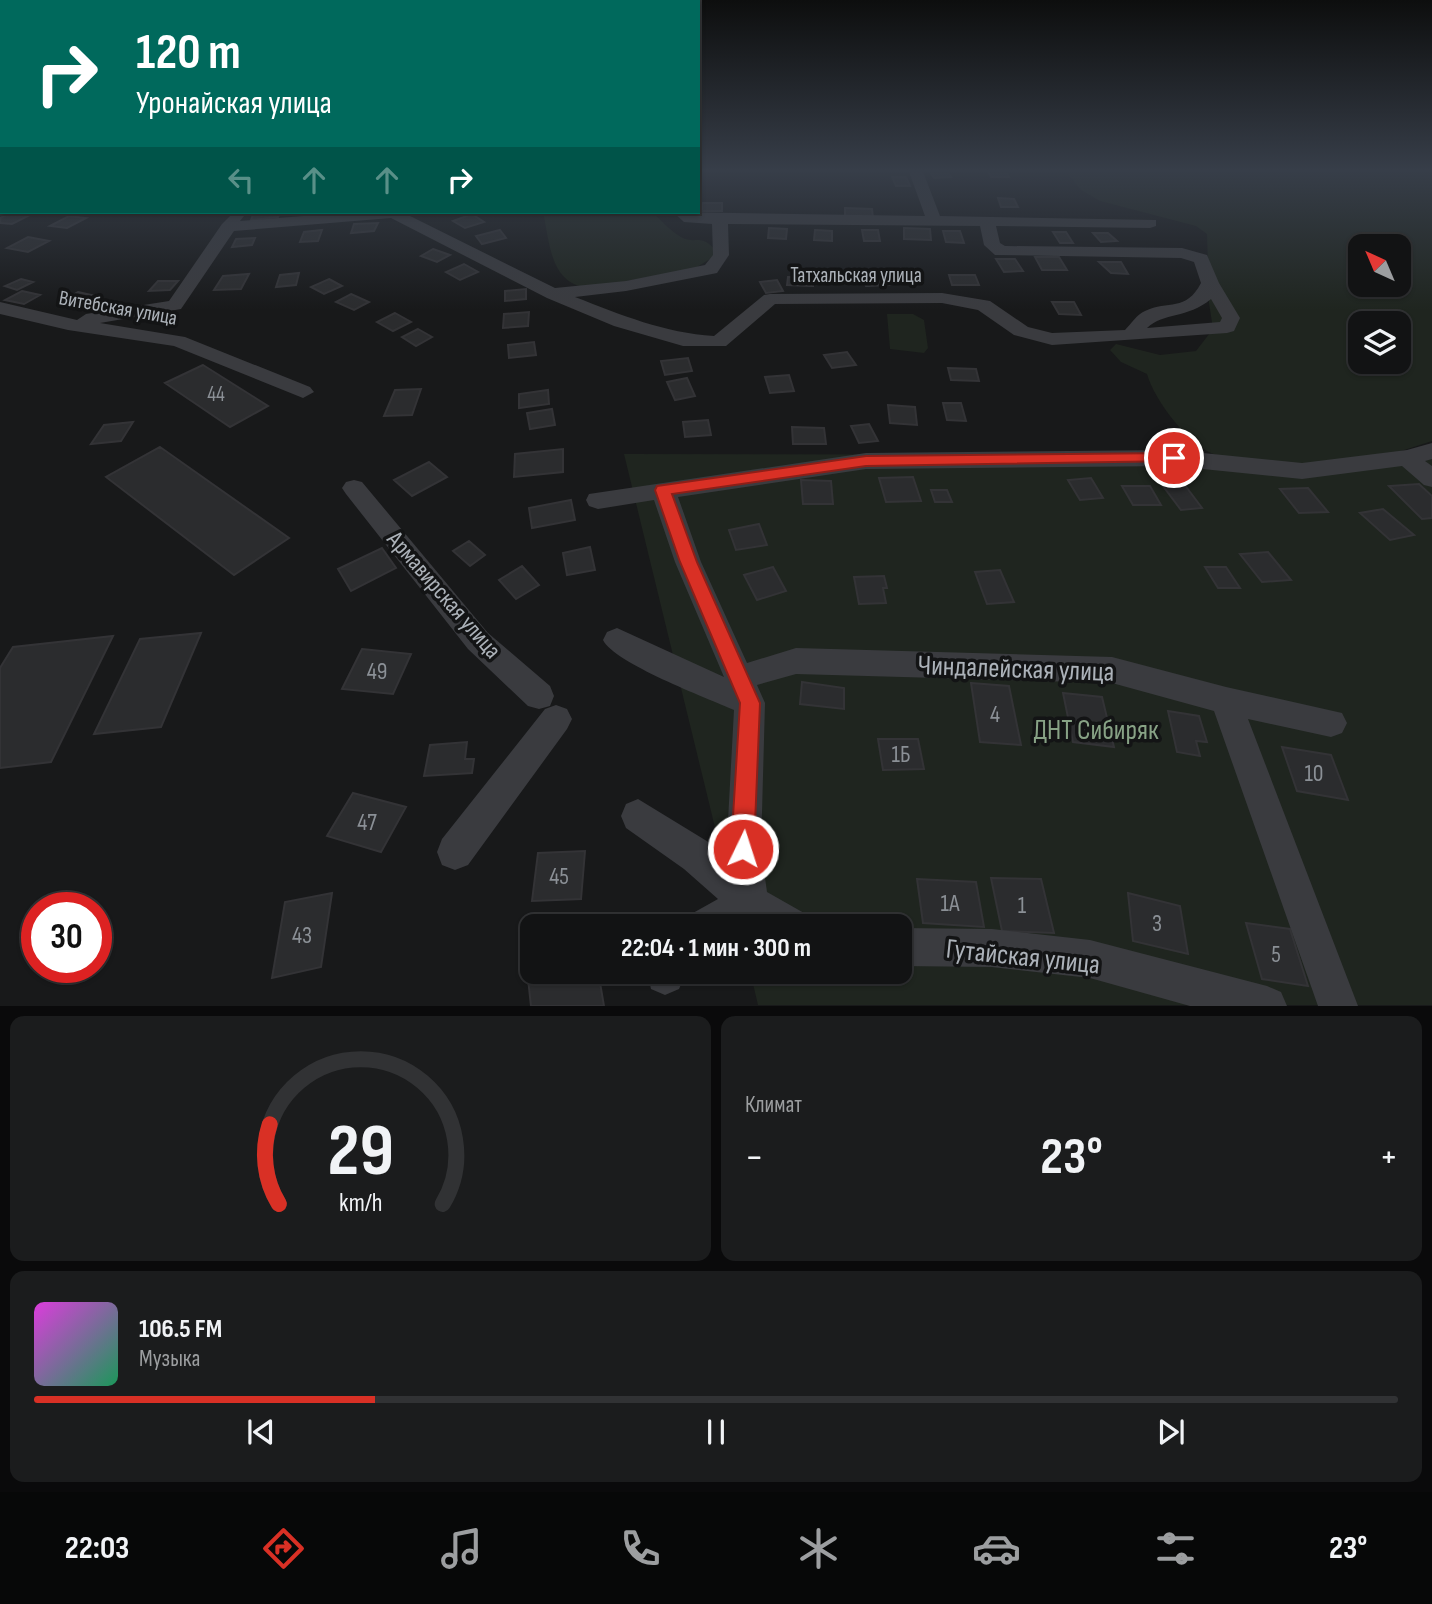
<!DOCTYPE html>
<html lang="ru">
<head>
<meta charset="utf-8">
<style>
	:root { --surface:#121314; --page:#1b1c1d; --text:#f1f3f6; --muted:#9c9ea0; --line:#313234; --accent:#d93025 }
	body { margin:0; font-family:"Sofia Sans Condensed",sans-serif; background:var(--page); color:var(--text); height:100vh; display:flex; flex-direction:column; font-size:26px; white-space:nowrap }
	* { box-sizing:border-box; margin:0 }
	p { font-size:23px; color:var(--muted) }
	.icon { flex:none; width:38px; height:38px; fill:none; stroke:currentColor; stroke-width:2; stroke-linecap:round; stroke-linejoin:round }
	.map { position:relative; height:1006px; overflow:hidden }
	.sheet { display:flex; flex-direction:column; gap:10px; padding:10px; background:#0a0a0b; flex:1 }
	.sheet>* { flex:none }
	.hud { position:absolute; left:0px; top:0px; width:700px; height:214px; box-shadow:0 2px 5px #0004,0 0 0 2px var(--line); background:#00695c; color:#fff; overflow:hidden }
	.needle { width:46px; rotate:316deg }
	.buttons { position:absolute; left:1348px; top:234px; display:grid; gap:14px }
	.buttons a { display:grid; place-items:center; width:63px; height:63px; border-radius:14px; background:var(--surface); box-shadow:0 2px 5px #0004,0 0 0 2px var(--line); font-size:35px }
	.speed { position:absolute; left:21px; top:892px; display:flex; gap:14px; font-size:35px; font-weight:700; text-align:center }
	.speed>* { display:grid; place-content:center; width:91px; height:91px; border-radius:50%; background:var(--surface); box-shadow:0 2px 5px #0004,0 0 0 2px var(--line); line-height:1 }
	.speed .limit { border:10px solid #d22; background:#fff; color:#111 }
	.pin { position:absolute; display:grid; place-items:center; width:60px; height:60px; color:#fff; margin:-30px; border:4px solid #fff; border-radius:50%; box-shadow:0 2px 7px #0007 }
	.me { position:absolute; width:77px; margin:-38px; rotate:4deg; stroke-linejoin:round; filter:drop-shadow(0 0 5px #0008) }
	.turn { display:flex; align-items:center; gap:24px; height:147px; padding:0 21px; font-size:32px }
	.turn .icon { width:91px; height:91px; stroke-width:2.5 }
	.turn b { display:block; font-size:49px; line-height:60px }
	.lanes { display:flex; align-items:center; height:66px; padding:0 21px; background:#0003; justify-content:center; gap:35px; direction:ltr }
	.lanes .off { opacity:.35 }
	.big { font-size:52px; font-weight:700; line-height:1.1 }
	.sheet .tile { flex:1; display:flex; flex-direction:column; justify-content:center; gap:10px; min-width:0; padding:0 24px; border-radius:14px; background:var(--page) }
	.sheet .dial { align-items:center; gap:0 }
	.dial svg { height:182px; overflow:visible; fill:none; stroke:var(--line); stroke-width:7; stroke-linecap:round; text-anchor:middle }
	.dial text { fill:var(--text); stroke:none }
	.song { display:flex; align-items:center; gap:21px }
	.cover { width:84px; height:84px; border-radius:10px; background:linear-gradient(135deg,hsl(300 70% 55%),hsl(150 70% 35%)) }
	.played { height:7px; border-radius:4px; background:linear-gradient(90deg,var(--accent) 25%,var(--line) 25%) }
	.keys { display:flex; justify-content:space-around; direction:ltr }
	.heat { display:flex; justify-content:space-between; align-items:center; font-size:38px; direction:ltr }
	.sheet .tiles { flex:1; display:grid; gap:10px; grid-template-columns:1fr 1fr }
	.tile:last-child { grid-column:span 2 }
	.trip { position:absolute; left:520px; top:914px; width:392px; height:70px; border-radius:14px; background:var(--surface); box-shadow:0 2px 5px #0004,0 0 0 2px var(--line); font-weight:700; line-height:70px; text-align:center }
	.tabs { display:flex; height:112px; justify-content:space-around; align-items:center; background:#070808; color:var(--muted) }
	.tabs .icon { width:49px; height:49px }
	.tabs .on { color:var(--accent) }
	.tabs b { font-size:32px; color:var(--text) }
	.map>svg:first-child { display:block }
</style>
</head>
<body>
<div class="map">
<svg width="1432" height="1006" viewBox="0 0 1432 1006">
	<rect width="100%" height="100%" fill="#18191a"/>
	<path fill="#1f251f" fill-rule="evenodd" d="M1064,169H1432V441L1392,454L1432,452V1005H758L750,971H900V926H739L624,454L1216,455C1190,447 1154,400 1147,374L1121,362L1110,350L1116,344L1160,355L1196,351L1213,329L1209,303L1207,234L1196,226L1100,201L1081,190ZM1360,247H1398V285H1360ZM1360,324H1398V362H1360Z
		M543,212H652C661,220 669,230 681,237C695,245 701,233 715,250L713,257L694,269L589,288C550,284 550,244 543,212Z
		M887,314H913L924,320L928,348L924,353L890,349Z"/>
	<path fill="#2b2c2e" stroke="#333336" stroke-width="2" d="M928,169H945L951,177L934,178Z
		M987,169H1005L1009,177H991Z
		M892,177H906L910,186H896Z
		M998,198L1014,199L1018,207H1001Z
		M702,203H722V211H702Z
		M845,208L872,209L873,218L845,217Z
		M254,212H280L278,217L251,220Z
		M11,213L30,215L12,224L0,223V218Z
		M472,214L484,222L465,228L453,221Z
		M69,216L86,218L67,228L50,226Z
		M378,223L374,231L351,233L354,224Z
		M769,228L787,229L786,239L768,238Z
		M904,228L930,229L931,240L904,239Z
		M322,230L318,241L300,242L304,232Z
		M500,230L506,238L482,244L476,236Z
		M815,230L832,231V241L814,240Z
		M862,230H878L880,241H864Z
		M943,231H960L964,243L946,242Z
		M1053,232H1066L1073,243H1060Z
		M1093,233H1108L1117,241L1101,242Z
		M28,237L49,241L28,252L7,248Z
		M255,238L252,245L232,247L236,239Z
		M433,249L450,255L437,262L421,256Z
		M1035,257H1059L1067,270H1042Z
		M996,259H1015L1023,271L1004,272Z
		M1099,262H1121L1128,274L1111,273Z
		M464,264L478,272L460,280L446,272Z
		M895,269H915L920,280H900Z
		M299,273L296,285L276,287L280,275Z
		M249,274L241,289L214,290L223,276Z
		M884,275L889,285L866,286L861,276Z
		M949,275H975L979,285H952Z
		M788,277L813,278V286L787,285Z
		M21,279L33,282L17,290L5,286Z
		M329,279L342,286L324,294L311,287Z
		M777,280L783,291L766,293L760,282Z
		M158,281H178L170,290L149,291Z
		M526,289V299L505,301V291Z
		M22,291L40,295L24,304L5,300Z
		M78,292L91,295L75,304L62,301Z
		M351,294L369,302L354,310L336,302Z
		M1052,302H1074L1081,315L1059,314Z
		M529,312L528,326L503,328L504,314Z
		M395,313L411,322L393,331L377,322Z
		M418,329L432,337L416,346L402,337Z
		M534,342L536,355L509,358L508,345Z
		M847,352L856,365L832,368L824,355Z
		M688,358L692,371L665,375L661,361Z
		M203,365L268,406L230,427L165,383Z
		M948,368L976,369L979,381L951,380Z
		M789,375L794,391L770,393L765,377Z
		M687,378L695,396L675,400L667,382Z
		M421,389L412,415L384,416L395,390Z
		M548,390L549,404L519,408V394Z
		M943,403H961L966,421L947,420Z
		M888,405L915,407L917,425L890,423Z
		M552,409L555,425L530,429L527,413Z
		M708,420L711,435L685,437L683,422Z
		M133,422L121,441L91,444L104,425Z
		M869,424L878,441L859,443L851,426Z
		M792,427L824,428L826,444H793Z
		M160,447L289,538L234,575L106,477Z
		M563,449V472L514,477L515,454Z
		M429,462L447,477L412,496L394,480Z
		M913,477L921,501L886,502L879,478Z
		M1091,478L1103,498L1080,500L1068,480Z
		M801,480L831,481L833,504H803Z
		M1184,484L1202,508L1181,510L1163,486Z
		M1419,484L1432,496V518L1422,519L1389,486Z
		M1122,486H1150L1161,505H1133Z
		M1308,488L1328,512L1299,513L1280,489Z
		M931,490H947L952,502H935Z
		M571,500L575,520L532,528L529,508Z
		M1383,509L1414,535L1390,540L1360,513Z
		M759,524L767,545L736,550L729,530Z
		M469,541L485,555L470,566L453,551Z
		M590,547L595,570L567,575L563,553Z
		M382,548L396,568L351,591L338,569Z
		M1268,552L1291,580L1262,582L1240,554Z
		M522,566L539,585L516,599L499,580Z
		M773,567L786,591L757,600L744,575Z
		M1205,567H1226L1240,588H1218Z
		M1000,570L1014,602L987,604L975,572Z
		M884,576L887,588H883L886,603L859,604L854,577Z
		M201,633L161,727L94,734L140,639Z
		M113,636L51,762L0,768V668L13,647Z
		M362,649L411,654L393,694L342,689Z
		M802,682L844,688V709L800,704Z
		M971,683L1009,686L1021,745L980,742Z
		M1063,693L1102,697L1114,747L1073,742Z
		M1168,711L1199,716L1207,742L1196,741L1200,756L1177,752Z
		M878,739H918L924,769L883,770Z
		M467,742L465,759H474L472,773L424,776L430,745Z
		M1282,747L1331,755L1348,800L1297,791Z
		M353,793L406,807L381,852L327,836Z
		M585,851L581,899L532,901L538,853Z
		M991,878L1041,879L1054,933L1002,931Z
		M917,879L976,882L984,927L923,923Z
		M332,893L321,967L272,978L285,902Z
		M1128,893L1180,906L1188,954L1133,941Z
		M1246,923L1290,929L1308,986L1262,979Z
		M532,958V971H598L604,1006H531L526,960Z"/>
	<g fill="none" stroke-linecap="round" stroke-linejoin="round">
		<path fill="#3a3b3f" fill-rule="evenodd" d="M908,169H922L940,216L1156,220V226L1150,228L996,226L1000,243L1005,246L1182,248L1207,255L1219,283L1240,318L1234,331L1227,333L1052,345L1014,335L978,310L942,303L775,304L726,346H683L614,326L547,298L391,218L234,231L181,309L100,323L185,337L310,387L314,392L303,398L174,346L68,330L0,314V302L77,320L86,314L169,301L222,224L234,212L244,216L240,221L353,212H402L555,288L626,281L705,265L713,255L712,224L684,222L673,212L925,216ZM728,224L980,226L984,245L995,255L1181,258L1194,262L1201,283C1186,312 1168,300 1145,311C1137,314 1131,324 1125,330L1052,333L1028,327L990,301L942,293L770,294L764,295L714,336C665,333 621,315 575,297L626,291L717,273L729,255ZM1211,299L1222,318L1220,322L1147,328C1164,312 1187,319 1211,299Z
			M1432,443V459L1425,461L1432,466V487L1424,485L1402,466L1302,479L1173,466L866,469L678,497L701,562L747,663L796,648L1112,657L1226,687L1342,713L1347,723L1342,733L1331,737L1248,719L1358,1006H1318L1214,711L1112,683L796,674L757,685L765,703L761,849L767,892L804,913L810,926H687L693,913L718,899L684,869L626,828L621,816L626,804L638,799L710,843L726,858L734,710C707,698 614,663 603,640L607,632L617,628L724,677L675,562L654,500L598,509L589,506L586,500L589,494L866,453L1173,450L1302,463L1407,450Z
			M354,480L362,482L488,633L550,686L554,696L550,706L539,709L528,706L468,649L346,494L342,488L346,482Z
			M556,705L567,709L572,719L567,729L468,865L455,870L442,865L437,852L442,839L545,709Z
			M900,928L992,929L1090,940L1267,986L1281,992L1287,1006H1190L1090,978L992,967L900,966Z
			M647,971H687L679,989L665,995L651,989Z"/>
	</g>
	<linearGradient id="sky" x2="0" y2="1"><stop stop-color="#0d0e0e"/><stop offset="0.55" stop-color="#373e49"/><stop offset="1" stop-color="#373e49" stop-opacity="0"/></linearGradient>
	<rect width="1432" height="310" fill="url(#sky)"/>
	<path fill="#d93025" stroke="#8d1f18" stroke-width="2" d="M1174,453L1181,458L1179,461L866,466L672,494L697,562L760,703L754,849L751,857L743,860L735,857L731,849L740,703L680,562L655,490L657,486L866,456Z"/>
	<g text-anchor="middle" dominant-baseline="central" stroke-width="7" stroke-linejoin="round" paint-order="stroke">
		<g font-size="21" fill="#acb2b9" stroke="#131415">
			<text x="856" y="275">Татхальская улица</text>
			<text transform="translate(118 308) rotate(10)">Витебская улица</text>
		</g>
		<g font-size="21" fill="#8b9096">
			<text x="216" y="394">44</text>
		</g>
		<g font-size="24" fill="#acb2b9" stroke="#131415">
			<text transform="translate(444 595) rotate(49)">Армавирская улица</text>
		</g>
		<g font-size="24" fill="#8b9096">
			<text x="377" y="671">49</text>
			<text x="995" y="714">4</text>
			<text x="901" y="754">1Б</text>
			<text x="1314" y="773">10</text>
			<text x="367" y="822">47</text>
			<text x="559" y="876">45</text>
			<text x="950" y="903">1А</text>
			<text x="1022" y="905">1</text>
			<text x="1157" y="923">3</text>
			<text x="302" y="935">43</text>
			<text x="1276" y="954">5</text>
		</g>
		<g font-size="28" fill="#acb2b9" stroke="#131415">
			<text transform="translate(1016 669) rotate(2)">Чиндалейская улица</text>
			<text transform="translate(1023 957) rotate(6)">Гутайская улица</text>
		</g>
		<g font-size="28" fill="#87a285" stroke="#131415">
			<text x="1096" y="730">ДНТ Сибиряк</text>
		</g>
	</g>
</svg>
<div class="buttons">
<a><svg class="needle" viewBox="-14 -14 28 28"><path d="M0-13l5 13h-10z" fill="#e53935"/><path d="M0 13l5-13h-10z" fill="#9c9ea0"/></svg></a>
<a><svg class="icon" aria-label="layers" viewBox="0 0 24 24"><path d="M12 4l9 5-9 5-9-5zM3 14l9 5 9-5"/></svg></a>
</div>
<div class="speed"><div class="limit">30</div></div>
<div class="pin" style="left:1174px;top:458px;background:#d93025"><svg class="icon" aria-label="arrive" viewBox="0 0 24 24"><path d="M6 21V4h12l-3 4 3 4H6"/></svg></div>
<svg class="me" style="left:743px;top:849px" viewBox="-20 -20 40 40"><circle r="17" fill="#d93025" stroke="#fff" stroke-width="3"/><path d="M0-11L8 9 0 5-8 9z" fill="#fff"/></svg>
<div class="trip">22:04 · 1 мин · 300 m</div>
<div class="hud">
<div class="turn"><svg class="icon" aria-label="right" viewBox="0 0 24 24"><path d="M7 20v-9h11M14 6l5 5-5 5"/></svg><div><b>120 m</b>Уронайская улица</div></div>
<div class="lanes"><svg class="icon off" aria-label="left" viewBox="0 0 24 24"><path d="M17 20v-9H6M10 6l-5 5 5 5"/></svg><svg class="icon off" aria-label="ahead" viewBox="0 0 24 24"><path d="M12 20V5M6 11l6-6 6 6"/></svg><svg class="icon off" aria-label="ahead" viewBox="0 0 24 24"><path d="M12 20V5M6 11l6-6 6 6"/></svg><svg class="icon" aria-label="right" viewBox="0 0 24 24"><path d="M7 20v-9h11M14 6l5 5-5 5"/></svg></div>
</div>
</div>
<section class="sheet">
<div class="tiles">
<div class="tile dial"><svg viewBox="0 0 100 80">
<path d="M14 69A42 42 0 1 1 86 69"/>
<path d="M14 69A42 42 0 0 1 10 34" stroke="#d93025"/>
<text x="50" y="56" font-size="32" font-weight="700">29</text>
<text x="50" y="72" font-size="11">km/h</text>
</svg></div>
<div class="tile"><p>Климат</p>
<div class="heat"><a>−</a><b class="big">23°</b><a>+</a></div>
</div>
<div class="tile">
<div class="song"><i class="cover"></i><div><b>106.5 FM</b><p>Музыка</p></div></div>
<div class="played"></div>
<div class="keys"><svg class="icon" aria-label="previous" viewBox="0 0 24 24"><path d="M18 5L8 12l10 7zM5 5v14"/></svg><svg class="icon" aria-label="pause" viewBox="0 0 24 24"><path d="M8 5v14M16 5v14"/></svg><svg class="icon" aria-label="next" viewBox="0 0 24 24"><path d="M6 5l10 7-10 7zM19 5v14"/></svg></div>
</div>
</div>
</section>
<nav class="tabs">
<b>22:03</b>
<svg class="icon on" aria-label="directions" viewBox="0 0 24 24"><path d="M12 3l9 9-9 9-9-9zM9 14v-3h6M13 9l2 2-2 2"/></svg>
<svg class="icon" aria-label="music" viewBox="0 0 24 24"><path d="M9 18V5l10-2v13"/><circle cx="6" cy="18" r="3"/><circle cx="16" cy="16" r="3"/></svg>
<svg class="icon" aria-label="phone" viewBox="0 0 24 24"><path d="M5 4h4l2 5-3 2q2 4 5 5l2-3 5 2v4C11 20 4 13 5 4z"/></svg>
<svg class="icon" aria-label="climate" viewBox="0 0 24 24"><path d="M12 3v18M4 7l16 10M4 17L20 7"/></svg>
<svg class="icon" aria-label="car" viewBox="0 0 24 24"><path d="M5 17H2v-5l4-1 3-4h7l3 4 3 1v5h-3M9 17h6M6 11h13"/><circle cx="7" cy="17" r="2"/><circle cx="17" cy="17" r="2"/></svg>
<svg class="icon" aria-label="filters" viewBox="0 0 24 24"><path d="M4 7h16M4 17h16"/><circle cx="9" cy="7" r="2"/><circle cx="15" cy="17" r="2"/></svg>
<b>23°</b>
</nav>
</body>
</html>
